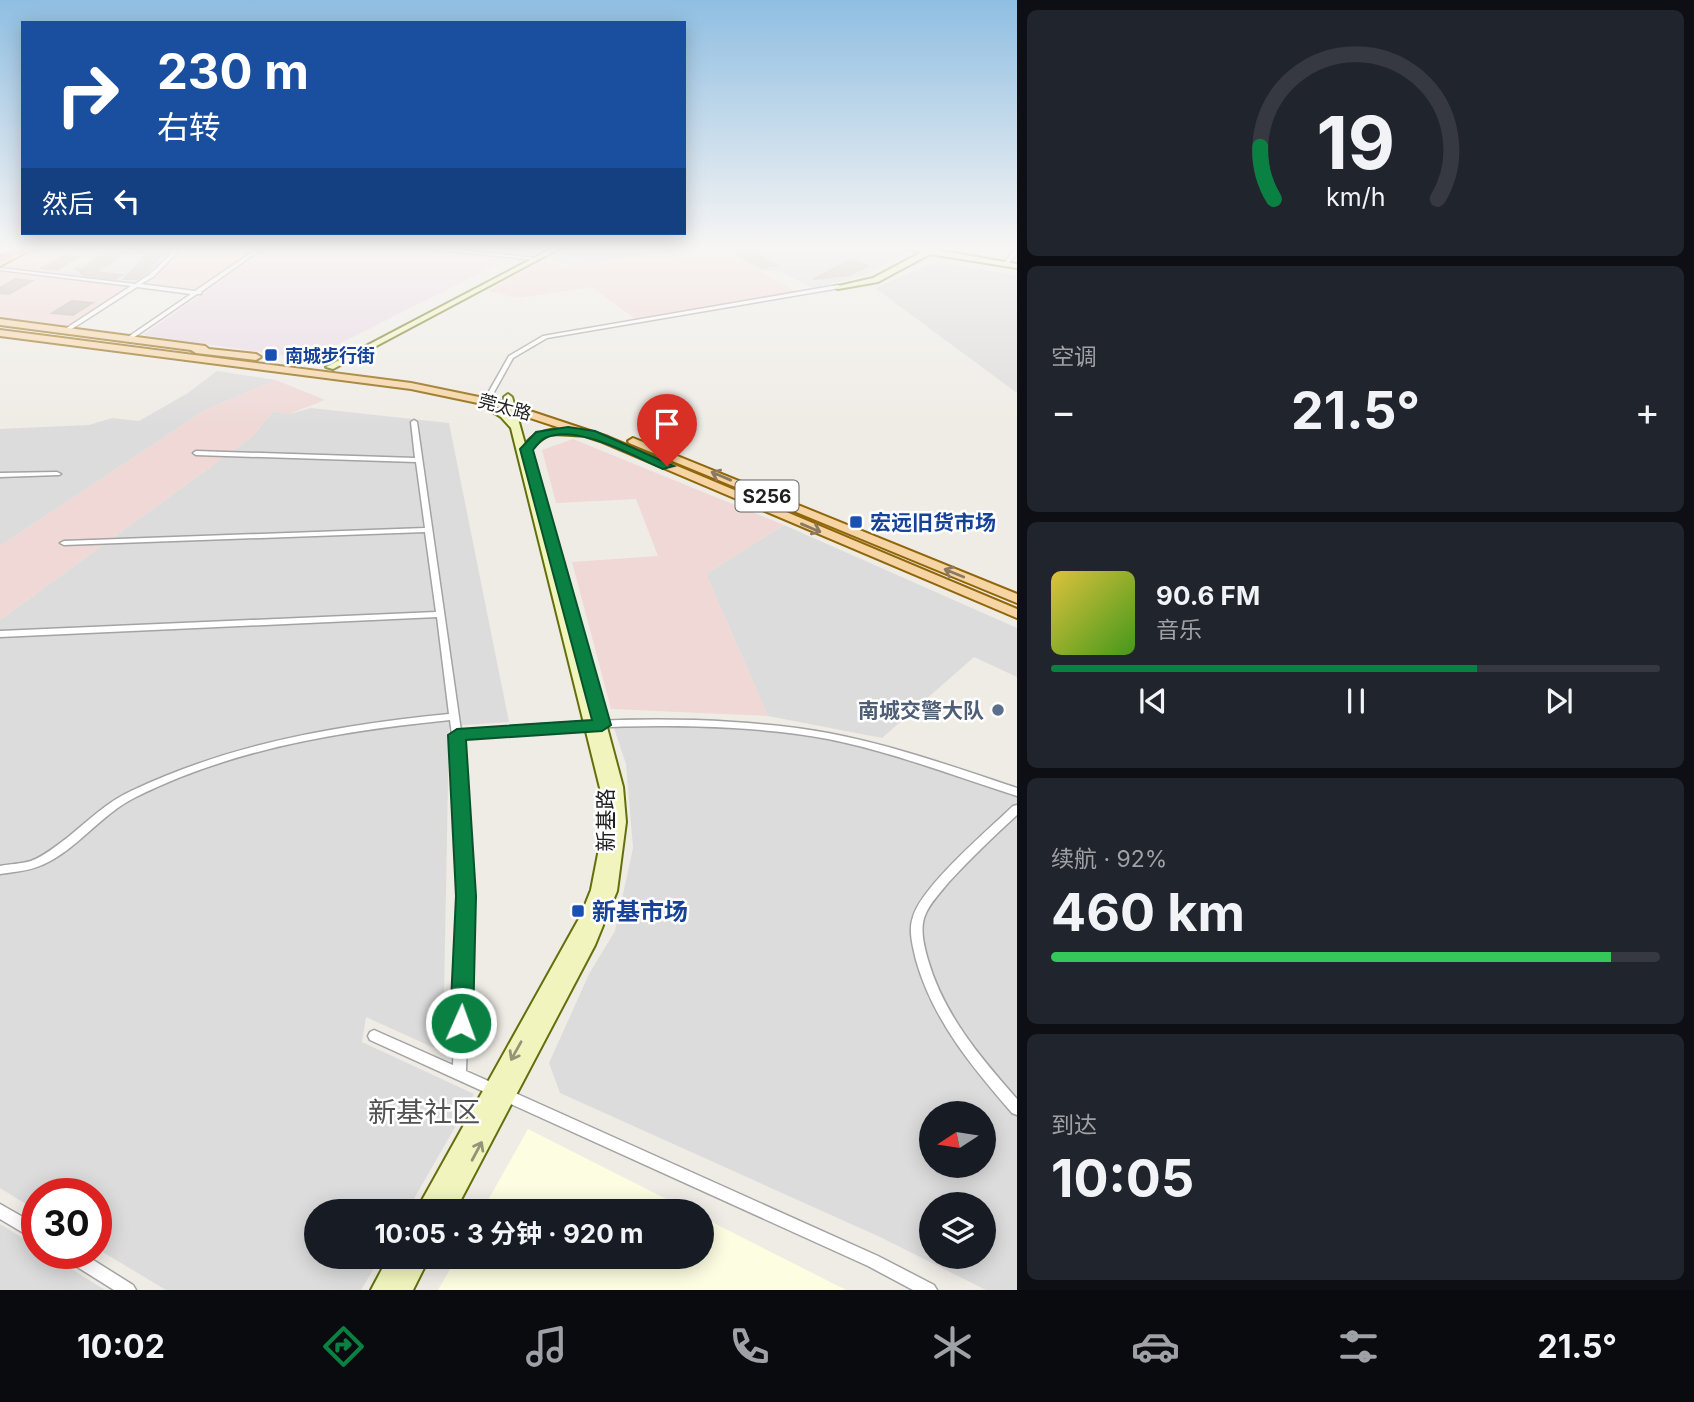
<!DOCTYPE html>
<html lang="zh">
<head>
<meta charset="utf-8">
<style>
	:root { --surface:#171b24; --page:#20242c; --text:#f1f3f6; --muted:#9ea1a6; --line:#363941; --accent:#0b8043 }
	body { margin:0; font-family:Inter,"Noto Sans SC",sans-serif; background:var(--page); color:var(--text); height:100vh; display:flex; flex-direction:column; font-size:26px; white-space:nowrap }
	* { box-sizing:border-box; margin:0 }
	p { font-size:23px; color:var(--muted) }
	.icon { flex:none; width:38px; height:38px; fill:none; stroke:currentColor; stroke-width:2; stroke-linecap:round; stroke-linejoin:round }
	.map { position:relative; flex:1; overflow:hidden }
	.details { display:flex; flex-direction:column; gap:10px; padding:10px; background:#0d0f14; width:677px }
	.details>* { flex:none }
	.hud { position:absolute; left:21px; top:21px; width:665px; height:214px; border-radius:0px; box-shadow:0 4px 18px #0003; background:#1a4fa0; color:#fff; overflow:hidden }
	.needle { width:46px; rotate:258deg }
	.controls { position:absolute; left:919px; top:1101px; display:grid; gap:14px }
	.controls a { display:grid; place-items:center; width:77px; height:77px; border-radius:50%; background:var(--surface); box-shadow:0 4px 18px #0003; font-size:35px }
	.speed { position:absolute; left:21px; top:1178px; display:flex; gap:14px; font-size:35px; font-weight:700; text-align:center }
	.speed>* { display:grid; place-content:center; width:91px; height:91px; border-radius:50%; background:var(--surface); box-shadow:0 4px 18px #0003; line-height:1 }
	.speed .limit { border:10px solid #d22; background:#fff; color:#111 }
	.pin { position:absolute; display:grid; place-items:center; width:60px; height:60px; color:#fff; margin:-72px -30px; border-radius:50% 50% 50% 0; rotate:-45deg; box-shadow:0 0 7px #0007 }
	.pin .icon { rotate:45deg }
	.me { position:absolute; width:77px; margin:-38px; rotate:2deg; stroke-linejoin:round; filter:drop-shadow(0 0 5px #0008) }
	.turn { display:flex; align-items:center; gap:24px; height:147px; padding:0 21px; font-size:32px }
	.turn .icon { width:91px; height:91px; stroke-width:2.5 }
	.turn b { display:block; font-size:49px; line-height:60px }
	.then { display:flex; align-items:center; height:66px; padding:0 21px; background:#0003; gap:14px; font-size:26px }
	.big { font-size:52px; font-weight:700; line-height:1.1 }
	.details .widget { flex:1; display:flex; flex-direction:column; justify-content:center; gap:10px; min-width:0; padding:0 24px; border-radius:10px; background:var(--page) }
	.details .dial { align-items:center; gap:0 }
	.dial svg { height:182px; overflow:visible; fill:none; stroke:var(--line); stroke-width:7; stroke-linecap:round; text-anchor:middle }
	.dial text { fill:var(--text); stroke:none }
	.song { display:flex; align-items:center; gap:21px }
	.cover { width:84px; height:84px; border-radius:10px; background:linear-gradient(135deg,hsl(50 70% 55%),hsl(100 70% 35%)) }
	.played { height:7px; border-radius:4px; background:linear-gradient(90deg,var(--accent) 70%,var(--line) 70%) }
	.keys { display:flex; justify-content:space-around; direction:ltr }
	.heat { display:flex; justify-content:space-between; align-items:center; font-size:38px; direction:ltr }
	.charge { height:10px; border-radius:5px; background:linear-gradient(90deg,#34c759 92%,var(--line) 0) }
	.trip { position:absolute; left:304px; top:1199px; width:410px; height:70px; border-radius:35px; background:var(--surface); box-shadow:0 4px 18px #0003; font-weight:700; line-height:70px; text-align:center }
	.menu { display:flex; height:112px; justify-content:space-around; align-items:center; background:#090b0e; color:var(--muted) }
	.menu .icon { width:49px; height:49px }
	.menu .selected { color:var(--accent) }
	.menu b { font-size:32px; color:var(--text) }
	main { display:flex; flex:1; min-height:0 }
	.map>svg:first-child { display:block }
</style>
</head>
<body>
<main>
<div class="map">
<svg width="1017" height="1290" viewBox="0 0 1017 1290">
	<rect width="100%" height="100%" fill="#efece6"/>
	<path fill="#dddcdc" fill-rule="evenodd" d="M109,248L168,253L148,276L135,284L62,274Z
		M565,248H699L576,266L546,259Z
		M720,248H883L909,252L865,275L813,288L781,272L758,270Z
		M935,262L1017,275V393L875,288Z
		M217,371L276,380L205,410L0,546V429L89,425L112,418L139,421L188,393Z
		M311,408L449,423L509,722L449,726L443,1052L366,1017L362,1042L474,1094L407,1211H317V1256L381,1257L361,1290H166L96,1248V1194H37V1211L0,1188V620L253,436L273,411L289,414Z
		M784,525L1017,628V677L974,657L882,738L768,716L706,574Z
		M613,725L797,731L860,743L1017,792V1290H986L880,1237L560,1093L549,1063L589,974L615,931L633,848L626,764ZM931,1113H984V1166H931ZM931,1204H984V1256H931Z
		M0,1224L37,1247V1253H46L105,1290H0Z"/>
	<path fill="#efd8d6" d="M42,248H109L62,274L4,268Z
		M185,248H256L196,289L147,284Z
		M699,248H720L796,292L635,319L592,287L518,298L488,291L541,261L566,267Z
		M0,271L131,286L70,326L0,317Z
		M276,380L325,400L289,414L273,411L253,436L0,620V546L205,410Z
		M573,439L784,525L706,574L768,716L611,709L572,562L658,556L636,499L556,503L542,450Z"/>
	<path fill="#e8d8e4" d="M268,248H397L510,258L309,359L143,335Z"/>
	<path fill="#fcfde1" d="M528,1129L690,1211H482Z
		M702,1217L846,1290H438L457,1257L702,1256Z"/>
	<path fill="#bfb8b2" stroke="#c0b3a9" stroke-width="2" d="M727,248H745L777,265L762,268Z
		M113,251L127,252L96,272L122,275L115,279L83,275L77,269L82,270L95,259Z
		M65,255L79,257L56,270L42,268Z
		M147,255H161L147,273L137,279H124Z
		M852,259L868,266L849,275L814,279Z
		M15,279L32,281L9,294L0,293V288Z
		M72,301L92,303L73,315L52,313Z"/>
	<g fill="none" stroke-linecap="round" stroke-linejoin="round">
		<defs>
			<path id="street" d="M126,248L174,251L178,248H182L153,277L141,284L195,291L258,248H263L201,292V294H197L130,340L127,338L128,337L191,294L137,287L67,332L65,331V329L131,286L0,270V268L135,284L149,275L172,253L128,249Z
				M429,248H442L535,258L537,259L535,260L431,249Z
				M1015,248H1017V253L1009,263H1005V262Z
				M838,285L840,286V288L547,338L513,358L493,394L488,393L509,356L543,336Z
				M414,420L417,422L461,731C551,722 642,716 733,722C764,724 796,727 828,733C892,745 954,767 1017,788V796C954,776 893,752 828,739C797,733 765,730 733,728C643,723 552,728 462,738L472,896L466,1071L878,1256L934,1285L937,1290H913L868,1266L370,1040L368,1036L370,1032L374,1030L453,1065L460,896L452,735L450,720C342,731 234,748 136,797C101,814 77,850 42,865C29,871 14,872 0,874V866C10,864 21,864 31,861C44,856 56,846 67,838C88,821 107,802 131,791C232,743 339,725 449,714L437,617L0,637V631L436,612L425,532L64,545L60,543L64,541L425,528L416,462L196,455L193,453L196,451L415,458L411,422Z
				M57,472L61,474L59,475L0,477V473Z
				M1017,805V815C993,837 970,859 948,883C940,893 931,902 926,913C919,927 924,946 928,960C944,1015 980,1057 1017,1099V1115L1012,1113C972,1067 933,1020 916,960C913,947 908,930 913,917C922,886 988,830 1013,806Z
				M0,1204L37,1225V1241L0,1219Z
				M61,1253H82L133,1285L136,1290H114L63,1258Z"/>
			<path id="secondary" d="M553,248H560L333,369L326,367Z
				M904,248L930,249L1017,264V268L930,254L878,282L838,289L834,287L873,278L922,252Z
				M508,394L512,397L525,444C540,426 564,428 586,430L591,433C580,439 563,432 550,435C540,438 535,446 527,452L572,627H579L581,630L623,787L626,822L617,891L595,945L455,1211H416L581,915L591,890L598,854L600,788L511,428L501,417L472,399L479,397L508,414L504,397Z
				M389,1256H430L413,1290H371Z"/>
			<path id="primary" d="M25,248H34L0,266V261Z
				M0,319L205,346L209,349L256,354L261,357L256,360L196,353L191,350L0,325Z
				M0,330L411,383L503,402L608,437L1017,609V618L600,441L497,407L411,389L0,336Z
				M633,438L1017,594V603L629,443L628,441Z"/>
			<path id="highway" d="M20,248H32L0,263V256Z"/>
		</defs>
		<use href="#street" stroke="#a3a3a3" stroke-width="3"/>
		<use href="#secondary" stroke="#636f0c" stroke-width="4"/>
		<use href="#primary" stroke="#90660a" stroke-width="4"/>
		<use href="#highway" stroke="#cf3163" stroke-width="3"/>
		<use href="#street" fill="#fff" fill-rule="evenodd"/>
		<use href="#secondary" fill="#f1f5bd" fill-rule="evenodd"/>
		<use href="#primary" fill="#f6d4a4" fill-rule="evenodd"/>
		<use href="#highway" fill="#e193a0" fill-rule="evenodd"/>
	</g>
	<defs><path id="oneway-shaft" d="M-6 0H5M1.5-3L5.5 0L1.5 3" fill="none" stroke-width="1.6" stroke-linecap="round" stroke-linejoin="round" transform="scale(1.75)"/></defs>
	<g stroke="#8a7a62">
		<use href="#oneway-shaft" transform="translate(721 476) rotate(-157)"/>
		<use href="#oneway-shaft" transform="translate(811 528) rotate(23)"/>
		<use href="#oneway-shaft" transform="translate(954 573) rotate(-158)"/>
	</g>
	<g stroke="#929576">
		<use href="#oneway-shaft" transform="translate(516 1051) rotate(119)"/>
		<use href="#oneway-shaft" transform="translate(477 1151) rotate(-62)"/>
	</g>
	<linearGradient id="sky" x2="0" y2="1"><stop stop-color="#8fbee2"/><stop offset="0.58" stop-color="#f8f6f4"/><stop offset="1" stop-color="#f8f6f4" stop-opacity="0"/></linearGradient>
	<rect width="1017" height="428" fill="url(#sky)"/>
	<path fill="#0b8043" stroke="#07532c" stroke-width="2" d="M568,427L595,431L674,466L663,469C633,456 576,423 545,438C541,440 536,446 533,450L611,725L602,731L466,740L476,896L473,1023L469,1030L461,1033L453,1030L450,1023L456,896L448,735L457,729L592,720L520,449L536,432Z"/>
	<g fill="#1a4fb4" stroke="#fff" stroke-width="2.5">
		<rect x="264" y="348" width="14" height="14" rx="3.5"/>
		<rect x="849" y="515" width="14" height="14" rx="3.5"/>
		<rect x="571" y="904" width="14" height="14" rx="3.5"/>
	</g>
	<circle fill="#5c6f8a" stroke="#fff" stroke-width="2.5" cx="998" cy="710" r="7"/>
	<g text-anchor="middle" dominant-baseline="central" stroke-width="5" stroke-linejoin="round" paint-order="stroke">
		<g font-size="18" font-weight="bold" fill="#164399" stroke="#fff" text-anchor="start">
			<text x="285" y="355">南城步行街</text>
		</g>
		<g font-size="18" fill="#1f1f1f" stroke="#fff">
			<text transform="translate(505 407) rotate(15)">莞太路</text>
		</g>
		<rect fill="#fff" stroke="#626262" stroke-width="2" x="735.5" y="480.5" width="63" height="31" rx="5"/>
		<g font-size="19" font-weight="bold" fill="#1f1f1f">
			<text x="767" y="496">S256</text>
		</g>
		<g font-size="21" font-weight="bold" fill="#164399" stroke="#fff" text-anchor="start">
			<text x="870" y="522">宏远旧货市场</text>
		</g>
		<g font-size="21" font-weight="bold" fill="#4e5e75" stroke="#fff" text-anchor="end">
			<text x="984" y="710">南城交警大队</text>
		</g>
		<g font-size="21" fill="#1f1f1f" stroke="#fff">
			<text transform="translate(605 820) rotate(-90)">新基路</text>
		</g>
		<g font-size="24" font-weight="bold" fill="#164399" stroke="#fff" text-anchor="start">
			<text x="592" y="911">新基市场</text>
		</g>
		<g font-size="28" fill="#525252" stroke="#fff">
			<text x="424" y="1112">新基社区</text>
		</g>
	</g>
</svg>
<div class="controls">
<a><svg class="needle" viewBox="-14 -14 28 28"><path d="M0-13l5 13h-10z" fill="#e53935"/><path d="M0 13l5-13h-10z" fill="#9ea1a6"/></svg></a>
<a><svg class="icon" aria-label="layers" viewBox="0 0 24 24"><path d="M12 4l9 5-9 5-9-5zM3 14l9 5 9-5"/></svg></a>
</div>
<div class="speed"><div class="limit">30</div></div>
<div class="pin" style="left:667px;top:466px;background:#d93025"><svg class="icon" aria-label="arrive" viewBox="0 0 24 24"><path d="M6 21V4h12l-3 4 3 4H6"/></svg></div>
<svg class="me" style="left:461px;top:1023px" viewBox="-20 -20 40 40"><circle r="17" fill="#0b8043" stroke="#fff" stroke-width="3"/><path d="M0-11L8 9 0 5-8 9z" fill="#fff"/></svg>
<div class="trip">10:05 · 3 分钟 · 920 m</div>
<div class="hud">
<div class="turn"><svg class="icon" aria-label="right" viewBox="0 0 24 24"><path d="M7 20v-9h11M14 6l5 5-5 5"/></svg><div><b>230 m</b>右转</div></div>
<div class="then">然后<svg class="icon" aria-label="left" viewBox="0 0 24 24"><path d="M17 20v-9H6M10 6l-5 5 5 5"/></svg></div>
</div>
</div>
<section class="details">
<div class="widget dial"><svg viewBox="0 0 100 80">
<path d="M14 69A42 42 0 1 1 86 69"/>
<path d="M14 69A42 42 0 0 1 8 46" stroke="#0b8043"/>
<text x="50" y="56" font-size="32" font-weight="700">19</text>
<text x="50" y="72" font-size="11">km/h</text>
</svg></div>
<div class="widget"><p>空调</p>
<div class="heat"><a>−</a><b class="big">21.5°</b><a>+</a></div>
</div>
<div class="widget">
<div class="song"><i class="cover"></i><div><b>90.6 FM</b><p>音乐</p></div></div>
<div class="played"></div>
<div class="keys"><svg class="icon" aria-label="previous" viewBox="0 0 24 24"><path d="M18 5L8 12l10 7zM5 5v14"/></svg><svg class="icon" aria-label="pause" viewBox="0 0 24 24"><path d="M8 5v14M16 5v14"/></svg><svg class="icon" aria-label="next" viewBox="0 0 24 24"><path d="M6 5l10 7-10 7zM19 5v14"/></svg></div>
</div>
<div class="widget"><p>续航 · 92%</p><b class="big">460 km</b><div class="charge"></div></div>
<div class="widget"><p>到达</p><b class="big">10:05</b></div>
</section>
</main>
<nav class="menu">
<b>10:02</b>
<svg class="icon selected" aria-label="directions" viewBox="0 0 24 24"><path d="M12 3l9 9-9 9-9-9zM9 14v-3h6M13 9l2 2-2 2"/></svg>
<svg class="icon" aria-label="music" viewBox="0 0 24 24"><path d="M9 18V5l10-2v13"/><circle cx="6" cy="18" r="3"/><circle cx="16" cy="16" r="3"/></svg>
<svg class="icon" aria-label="phone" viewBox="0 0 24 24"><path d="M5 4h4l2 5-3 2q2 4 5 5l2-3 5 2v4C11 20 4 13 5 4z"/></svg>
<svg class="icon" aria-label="climate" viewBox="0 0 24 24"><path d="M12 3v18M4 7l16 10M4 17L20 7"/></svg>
<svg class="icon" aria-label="car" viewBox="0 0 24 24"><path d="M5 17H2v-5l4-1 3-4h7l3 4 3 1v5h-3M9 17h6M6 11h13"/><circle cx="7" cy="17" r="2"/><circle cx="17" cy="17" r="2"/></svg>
<svg class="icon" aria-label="filters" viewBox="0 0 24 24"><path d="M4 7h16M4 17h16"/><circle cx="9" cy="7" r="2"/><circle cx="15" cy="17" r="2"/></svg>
<b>21.5°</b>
</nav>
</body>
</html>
